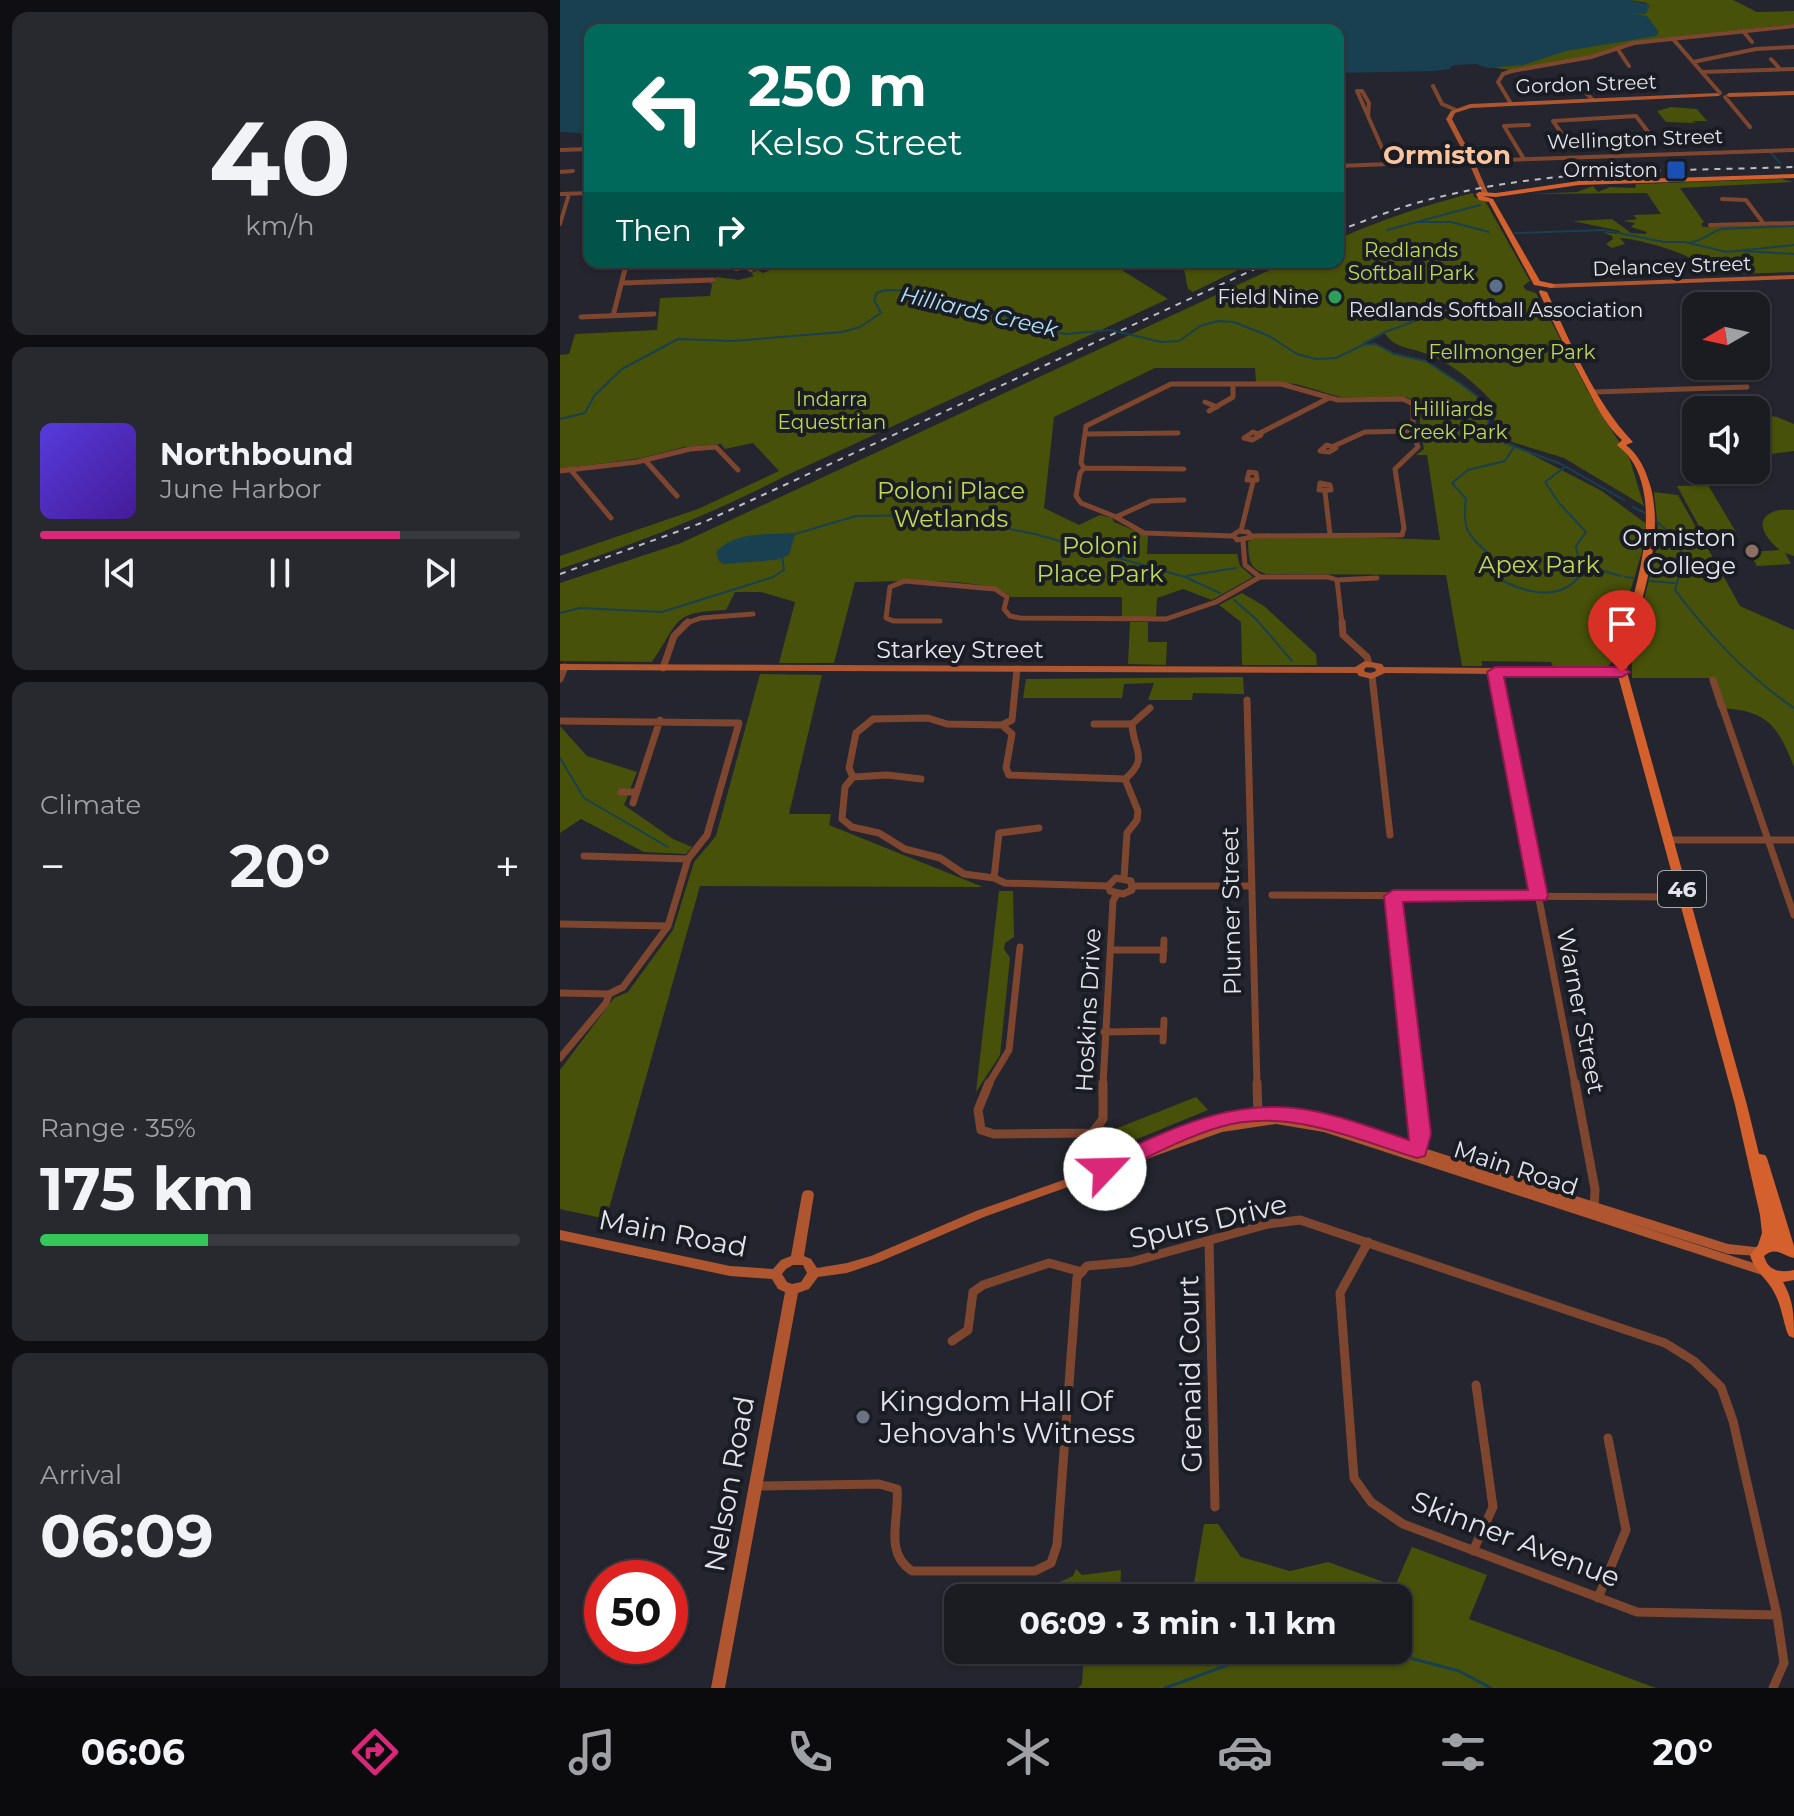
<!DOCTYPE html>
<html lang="en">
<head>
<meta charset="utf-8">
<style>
	:root { --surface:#1b1c22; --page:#28292f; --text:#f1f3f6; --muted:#a0a1a5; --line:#393a40; --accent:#db2777 }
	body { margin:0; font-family:Montserrat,sans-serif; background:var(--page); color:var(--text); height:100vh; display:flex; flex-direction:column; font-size:30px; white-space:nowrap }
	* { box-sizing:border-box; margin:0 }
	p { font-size:26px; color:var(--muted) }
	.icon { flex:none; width:44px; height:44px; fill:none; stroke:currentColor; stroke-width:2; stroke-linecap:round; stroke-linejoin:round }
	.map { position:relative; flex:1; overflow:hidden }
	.drawer { display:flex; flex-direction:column; gap:12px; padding:12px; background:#0f0f13; width:560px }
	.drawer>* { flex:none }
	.top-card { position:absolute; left:24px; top:24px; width:760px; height:244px; border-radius:16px; box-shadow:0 2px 6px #0004,0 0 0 2px var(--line); background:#00695c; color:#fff; overflow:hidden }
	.needle { width:52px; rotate:261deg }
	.controls { position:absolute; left:1122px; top:292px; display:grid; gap:16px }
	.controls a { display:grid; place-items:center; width:88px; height:88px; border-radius:16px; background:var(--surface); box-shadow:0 2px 6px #0004,0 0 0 2px var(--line); font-size:40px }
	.speed { position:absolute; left:24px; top:1560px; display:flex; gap:16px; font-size:40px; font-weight:700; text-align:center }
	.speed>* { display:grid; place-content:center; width:104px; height:104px; border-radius:50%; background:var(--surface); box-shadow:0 2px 6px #0004,0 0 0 2px var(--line); line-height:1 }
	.speed .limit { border:12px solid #d22; background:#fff; color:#111 }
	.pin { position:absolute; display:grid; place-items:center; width:68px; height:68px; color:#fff; margin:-82px -34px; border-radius:50% 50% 50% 0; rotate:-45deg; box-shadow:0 0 8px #0007 }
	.pin .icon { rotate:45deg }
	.me { position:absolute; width:88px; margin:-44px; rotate:66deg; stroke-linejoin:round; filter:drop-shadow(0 0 6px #0008) }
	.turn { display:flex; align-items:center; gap:28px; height:168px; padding:0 32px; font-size:36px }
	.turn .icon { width:104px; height:104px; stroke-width:2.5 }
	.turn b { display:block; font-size:56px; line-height:68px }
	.then { display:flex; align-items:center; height:76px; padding:0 32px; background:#0003; gap:16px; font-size:30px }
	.big { font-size:60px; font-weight:700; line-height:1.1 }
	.drawer .card { flex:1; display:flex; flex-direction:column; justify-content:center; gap:12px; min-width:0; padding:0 28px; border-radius:16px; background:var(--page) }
	.drawer .dial { align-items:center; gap:0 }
	.dial b { font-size:104px; line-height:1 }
	.song { display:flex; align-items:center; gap:24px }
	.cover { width:96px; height:96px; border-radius:12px; background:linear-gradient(135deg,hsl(250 70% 55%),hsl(260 70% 35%)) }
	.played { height:8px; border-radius:4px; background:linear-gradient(90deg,var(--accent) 75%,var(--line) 75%) }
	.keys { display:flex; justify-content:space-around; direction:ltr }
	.heat { display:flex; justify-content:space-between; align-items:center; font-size:44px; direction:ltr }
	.charge { height:12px; border-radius:6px; background:linear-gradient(90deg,#34c759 35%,var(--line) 0) }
	.trip { position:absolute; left:384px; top:1584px; width:468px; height:80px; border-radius:16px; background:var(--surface); box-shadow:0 2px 6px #0004,0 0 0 2px var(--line); font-weight:700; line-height:80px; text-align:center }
	.tab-bar { display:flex; height:128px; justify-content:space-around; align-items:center; background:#0b0b0e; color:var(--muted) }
	.tab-bar .icon { width:56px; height:56px }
	.tab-bar .on { color:var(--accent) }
	.tab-bar b { font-size:36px; color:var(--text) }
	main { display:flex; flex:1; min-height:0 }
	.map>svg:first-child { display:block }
</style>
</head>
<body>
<main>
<section class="drawer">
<div class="card dial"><b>40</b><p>km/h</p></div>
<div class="card">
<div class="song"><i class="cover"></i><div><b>Northbound</b><p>June Harbor</p></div></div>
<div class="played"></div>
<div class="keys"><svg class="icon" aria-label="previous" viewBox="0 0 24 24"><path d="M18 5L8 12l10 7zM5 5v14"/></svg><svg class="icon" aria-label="pause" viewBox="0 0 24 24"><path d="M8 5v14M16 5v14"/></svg><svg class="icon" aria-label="next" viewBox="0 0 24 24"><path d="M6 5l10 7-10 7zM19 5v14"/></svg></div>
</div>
<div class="card"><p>Climate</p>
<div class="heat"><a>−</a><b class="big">20°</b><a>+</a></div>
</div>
<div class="card"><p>Range · 35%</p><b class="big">175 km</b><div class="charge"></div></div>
<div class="card"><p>Arrival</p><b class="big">06:09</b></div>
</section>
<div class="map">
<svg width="1234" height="1688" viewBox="0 0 1234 1688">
	<rect width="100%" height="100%" fill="#24252e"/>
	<path fill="#475109" d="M1070,0H1173L1197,12L1234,11V24L1073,42L1025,57L949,70L931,67L1071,12L1084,14L1087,3Z
		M1111,107L1137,109L1147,121H1132L1136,123L1106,122L1097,111Z
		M1222,179L1233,182L1120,188L1144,222L1141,224L1143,227L1234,225V272L1178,274L1167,260L1134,262C1128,252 1073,238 1060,238L1065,244L1052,248L1046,244L1053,239L1052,236L1043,232L1056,234L1060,231L1013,221L1052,219L1071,233L1086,234L1087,232L1071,227L1075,223L1063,221L1077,219L1073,215L1101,214L1087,193L969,194L1017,192L1033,186L1038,192L1050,187L1075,188L1076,184Z
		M913,193L914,197L925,201L970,281L963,286L966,290L976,293L1037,408L1069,457L1084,506L1004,458L942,439L933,428L937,406C914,383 893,362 861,352C846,347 833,347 824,332L804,344H816L834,353L866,361L901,384L922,400L929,410L928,428L932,434L1042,491L1085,523V541L1062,620L1053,633V661L1048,666L993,667L991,662L922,661V666H902L886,575L706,574C688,568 689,558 688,542L693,538L768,536L880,540L867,455H856L864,449L860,431V404L846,397H780L736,384L696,382L695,368H595L494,417L484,508L519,525L540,515L552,518L554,522L588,536L587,554H677L680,566L693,577L652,600L623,589L597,598L596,617H562V597H451C430,575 328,582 295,582L274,663H219L235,602L201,592H175L166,610C110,612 120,622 92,662L0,661V583L121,543L727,262H778V239C823,219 866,205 913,193Z
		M230,262H549L608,299L225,476C152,514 78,543 0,569V556L138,509L219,471L193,443L165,449L161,444L124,447L82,458L0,469V355L9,354L15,334L97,330L100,298L150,296L152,285L150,283H154L156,277L179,280L194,276L191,273L198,270L203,273Z
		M636,262H651L654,267H684L633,292L628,289L624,269Z
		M1196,414L1217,417L1234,424V451L1196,456Z
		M1148,485L1179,537L1146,539L1117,486Z
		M1094,492L1118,495L1180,606L1234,630V767C1217,724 1207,710 1158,708L1149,678H1072V648L1099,539Z
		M1234,510V556L1225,553L1231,564L1197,566L1189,552L1220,550C1209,542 1191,521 1213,512C1218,509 1228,510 1234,510Z
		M682,593L704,606L756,654L757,665H682L681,622L659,605Z
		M570,622H588V642H607L606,665L568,664Z
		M200,674L262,675L229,814H271L269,825L423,887L140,886L46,1219L0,1209V1070L54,998L68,992L113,930L134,862L156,836Z
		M683,677L684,694L633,693L632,700H588L594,683L564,684L562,698H463L466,679Z
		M0,726L27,756L77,772L64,805L113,839L132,847L126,854L84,852L21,819L0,833Z
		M439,891H453L454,937L445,943L444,949L450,958L440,1055L416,1092Z
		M636,1097L648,1110L548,1151L540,1135Z
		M644,1524H658L681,1557L730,1571L768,1562L835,1586L852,1547L927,1575L909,1619L1096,1688H518L522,1684L524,1652L388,1651L394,1585L427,1584V1591H434L435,1584L489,1587L513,1576L516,1569L522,1575L561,1570L560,1598H398V1650H838V1598H576L634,1583Z"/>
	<path fill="#194050" d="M0,0H1070L1090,5L1086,14L1071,13L1087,16L1099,32L1096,36L1006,51L963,65L927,68L916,64L893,65L889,69L874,71L779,73L778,30H30V134L0,132Z
		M232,533L235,534L229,555L216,560L163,564L159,561L156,553C173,531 206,535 232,533Z"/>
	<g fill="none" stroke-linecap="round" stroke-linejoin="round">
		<path stroke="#194050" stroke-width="2" d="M1211,153L1220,163
			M859,222H891L929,232
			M827,230L920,205
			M955,233L1044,230L1104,242H1125L1166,252L1234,245
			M1131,242C1146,240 1149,232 1162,229L1234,226
			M1184,251L1234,254
			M803,344L825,332L871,315
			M0,419L25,413L34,396L62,369L118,339L173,341L282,332L300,327L321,313L314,300L317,293L325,290L361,291L399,308L424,309L485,331L506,334L551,330L601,342L619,341L640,326L658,321L674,322L709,336L737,354L756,359L776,358L803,345L816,344L834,354L866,361L901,384L922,400L929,410L928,428L945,443L1001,464L1064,500
			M954,447L945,461L908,470L892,483L906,499C902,529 907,534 928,553C935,559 939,573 943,581C974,596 1008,601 1026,566L1018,556L1016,546L1026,532L999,503L985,482L1005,467
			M1073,507L1087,514
			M1095,520L1110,533L1124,556L1115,590C1149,635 1187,676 1234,708
			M235,534L296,516L378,515L475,534L625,577L660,593
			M1024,570L1036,569L1061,576
			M626,576L676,568
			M1065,577L1073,578
			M1089,581L1114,583
			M674,600L696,619L732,661
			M0,613L20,608L102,612L213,577L224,570L222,556
			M0,758L24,798L108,847"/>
		<path stroke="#194050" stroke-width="3" d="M820,1650L899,1671L931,1688
			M605,1688L709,1650"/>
		<path stroke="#7e462f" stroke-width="4" d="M1183,31L1192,42
			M1113,39L1160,93
			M1057,48L1069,66
			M1211,59L1220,69
			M1133,62L1196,49L1234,47
			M1142,72L1234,69
			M873,86L882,104L896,110
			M1021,88L1032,99
			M797,91L829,164
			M797,91H802L809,103L808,116
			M1165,97L1190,127
			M950,102L938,82L943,74L952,71L1031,57L1074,43L1234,26
			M1076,116L1095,141L1009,144L993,121Z
			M0,150L30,149
			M964,159L944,126L969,125
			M916,161L1234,150
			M778,166L904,161
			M0,172L13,171
			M0,194L30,193
			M1162,199L1186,200L1204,224
			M0,224L9,194
			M1150,225L1234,223
			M631,262L633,268
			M176,269L185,267L191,270
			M65,271L67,262"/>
		<path stroke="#7e462f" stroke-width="5" d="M62,283L153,280
			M53,316L65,269
			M21,317L94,314
			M1034,392L1187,387
			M645,402L657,407
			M649,411L673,397V386
			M693,432L701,435L692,440L684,438Z
			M700,433L769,398
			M527,434L618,433
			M767,445L776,448L769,452L760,451Z
			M774,446L805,432L853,431
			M85,460L117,496
			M524,468L624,469
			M10,469L51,518
			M0,471L77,462L130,449L156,447L178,470
			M689,472L696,473L697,480H687Z
			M760,483L770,485L771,490H759Z
			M765,492L770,534
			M556,517L591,501L624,500
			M679,531L688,532L692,537L677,540L673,535Z
			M681,531L693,482
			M673,536L584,533L556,517L521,503L516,496L520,473L524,468L521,463L526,426L611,384H721L778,400L843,399L853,404V431L858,447L835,469L844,528L842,535L692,536
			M683,541L685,565L700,577H768L777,580L782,624
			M777,580L817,578
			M380,621H333L326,618L330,587L345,581L435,589L447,597L444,609L450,616L460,618L606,619L656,602L700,577
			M124,624L141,618L193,614"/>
		<path stroke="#7e462f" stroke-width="7" d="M782,622L783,635L807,657L809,664
			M103,668L114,636L128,622
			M457,669L452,720L442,725L452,734L446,768L449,775L565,779
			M935,672L1015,1085
			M812,676L830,835
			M0,679L5,667
			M1153,680L1234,915
			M687,700L697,1085
			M0,721L179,723L147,835L128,859L108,926L63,987L49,994L46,1003L0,1058
			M534,724H572
			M572,724L590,708
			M442,725L387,724L368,718L313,719L296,733L289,768L293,777L285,787L282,819L292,827L319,833L345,849L380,858L404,874L434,878L445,883L548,886
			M293,777L327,775L361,779
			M61,792H76
			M73,803L100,720
			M1109,840H1234
			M24,856L128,859
			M434,878L439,833L479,828
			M556,878L571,881L572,890L563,894L550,891L548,886Z
			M564,878L567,833L577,820L578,811L565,779C590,758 573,750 572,724
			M574,886H690
			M712,895L1124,897
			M833,896L854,1085
			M0,924L108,926
			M551,950H604
			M603,960L604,940
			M0,993L49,994
			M544,1032L603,1031
			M603,1041L604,1020
			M428,1085L449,1050L460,947
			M543,1085L553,901L557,894"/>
		<path stroke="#7e462f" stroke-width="9" d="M429,1083L418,1110L421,1130L434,1134L532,1133
			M697,1083L698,1117
			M854,1083L860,1134L856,1152
			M1015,1083L1035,1189L1034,1210
			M532,1133L543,1119V1083
			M532,1133L533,1146L545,1169
			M649,1241L655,1507
			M808,1242L780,1293L794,1478L811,1502L843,1524L1077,1612L1217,1615
			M392,1341L408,1330L413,1292L423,1285L489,1263L522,1272
			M195,1486L319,1484L337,1489C340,1518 323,1552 352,1571H475L491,1563L497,1545L517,1277L527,1266L571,1262L708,1224L740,1220L1105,1343L1134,1361L1161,1387L1173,1421L1217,1615L1224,1663L1213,1688
			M913,1551L933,1507L916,1385
			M1038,1598L1066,1530L1048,1438"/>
		<path fill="#af552f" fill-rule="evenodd" d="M1234,91V95L1169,97L1166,95L1169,93Z
			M1157,93L1160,95L1159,96L911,108L895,113L892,119L913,159L910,161L907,159L886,119L891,111L910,104Z
			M912,161L915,163L928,193L927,194L922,193L909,163Z
			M1234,275V279L991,288L988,286L991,284Z
			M805,661L822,664L824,667L1062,669L1067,672L1062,675L825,673L812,679L799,676L797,673L0,670V664L795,667ZM807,667L815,668L816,671L811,673L805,672L804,669Z
			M709,1110L713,1111L715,1114L713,1116L739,1120L735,1116L737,1113L741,1112L778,1121L1168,1244L1204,1248L1206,1251L1204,1254L1200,1256L1168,1254L1064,1221L1209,1268L1211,1271L1209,1274L1205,1276L764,1132L716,1124L662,1132L424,1217L319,1262L287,1273L258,1277L249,1289L238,1293L165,1688H151L225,1292L218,1289L212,1279L170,1276L0,1240V1230L170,1266L213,1269L221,1260L231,1256L242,1194L244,1191L248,1190L252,1191L254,1194L244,1256L251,1259L257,1268L287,1263L311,1256L416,1211L608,1143L604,1139L606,1136L660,1115ZM233,1265H243L247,1273L241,1282L232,1284L227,1282L222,1274L226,1269Z"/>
		<path fill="#d4602d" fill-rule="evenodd" d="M1234,174V178L1019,185L936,197L923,196L933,199L980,281L994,284L995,286L991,288L974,285L929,202L919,200L916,194L919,192L936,193L1019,181Z
			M980,290L987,292C1011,343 1034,401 1073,442L1066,445C1080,456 1086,471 1091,488C1101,529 1090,571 1079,611C1073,631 1067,651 1067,672L1187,1105L1199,1154L1205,1155L1207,1158L1234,1246V1258C1222,1255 1215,1246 1204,1256C1208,1271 1220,1273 1234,1270V1280L1223,1282C1234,1302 1234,1315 1234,1338L1229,1336L1227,1332C1223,1320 1221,1305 1215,1294C1208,1279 1194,1271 1190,1255L1198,1245L1202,1233L1200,1215L1175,1105L1057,672C1057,649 1065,627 1071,605C1083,562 1098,497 1070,458C1067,453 1061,449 1057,445L1062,440C1047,427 1036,406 1027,388C1010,357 994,325 979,292Z"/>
		<path stroke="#bdbec4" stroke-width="2" stroke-dasharray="6 6" stroke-linecap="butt" d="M778,231C814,217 850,203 888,195C1001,168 1119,171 1234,167
			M0,574L144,522L710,262"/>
	</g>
	<path fill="#db2777" stroke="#8e194d" stroke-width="2" d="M935,667H1062L1070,672L1062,677H944L988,896L986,900L843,902L871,1134L865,1156L857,1158C795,1139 726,1107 660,1127C623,1138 587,1158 553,1174H537L534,1169L537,1163C610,1130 672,1095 754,1111C786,1117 818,1130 849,1140L824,896L833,890H968L927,672Z"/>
	<rect fill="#1a4fb4" stroke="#1a1c24" stroke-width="3" x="1106" y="160" width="20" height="20" rx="4"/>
	<circle fill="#5c6f8a" stroke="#1a1c24" stroke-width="3" cx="936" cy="286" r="8"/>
	<circle fill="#2e9e5b" stroke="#1a1c24" stroke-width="3" cx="775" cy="297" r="8"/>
	<circle fill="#8d6e63" stroke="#1a1c24" stroke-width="3" cx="1192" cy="551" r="8"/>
	<circle fill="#6b7280" stroke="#1a1c24" stroke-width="3" cx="303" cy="1417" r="8"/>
	<g text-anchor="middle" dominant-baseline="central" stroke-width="8" stroke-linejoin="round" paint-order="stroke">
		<g font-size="20" fill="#e3e4ea" stroke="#1a1c24">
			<text transform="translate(1026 84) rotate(-2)">Gordon Street</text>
			<text transform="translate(1075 139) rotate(-2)">Wellington Street</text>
			<text transform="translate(1112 266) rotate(-2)">Delancey Street</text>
		</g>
		<g font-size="20" fill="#e3e4ea" stroke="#1a1c24" text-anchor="end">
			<text x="1098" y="170">Ormiston</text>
			<text x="759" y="297">Field Nine</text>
			<text x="936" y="310" text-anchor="middle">Redlands Softball Association</text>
		</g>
		<g font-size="20" fill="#c0d752" stroke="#1a1c24">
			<text x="851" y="250">Redlands<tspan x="851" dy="23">Softball Park</tspan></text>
			<text x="952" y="352">Fellmonger Park</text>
			<text x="272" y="399">Indarra<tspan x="272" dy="23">Equestrian</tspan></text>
			<text x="893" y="409">Hilliards<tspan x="893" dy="23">Creek Park</tspan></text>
		</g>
		<g font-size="22" font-style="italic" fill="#ade1fa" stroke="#1a1c24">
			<text transform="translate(419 312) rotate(13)">Hilliards Creek</text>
		</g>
		<rect fill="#1a1c24" stroke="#a7a8af" stroke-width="2" x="1098" y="871" width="48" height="36" rx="6"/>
		<g font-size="22" font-weight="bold" fill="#e3e4ea">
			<text x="1122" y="889">46</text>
		</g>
		<g font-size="24" fill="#c0d752" stroke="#1a1c24">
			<text x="391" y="490">Poloni Place<tspan x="391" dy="28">Wetlands</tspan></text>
			<text x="540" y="545">Poloni<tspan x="540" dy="28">Place Park</tspan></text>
			<text x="979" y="564">Apex Park</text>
		</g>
		<g font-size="24" fill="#e3e4ea" stroke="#1a1c24" text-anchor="end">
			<text x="1176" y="537">Ormiston<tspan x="1176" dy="28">College</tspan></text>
		</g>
		<g font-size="24" fill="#e3e4ea" stroke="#1a1c24">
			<text x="400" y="649">Starkey Street</text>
			<text transform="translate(671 911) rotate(-91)">Plumer Street</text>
			<text transform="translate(528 1010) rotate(-87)">Hoskins Drive</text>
			<text transform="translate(1021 1011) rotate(79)">Warner Street</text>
			<text transform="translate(956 1168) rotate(18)">Main Road</text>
		</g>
		<g font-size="26" font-weight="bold" fill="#fac59e" stroke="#1a1c24">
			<text x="887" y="155">Ormiston</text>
		</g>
		<g font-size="28" fill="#e3e4ea" stroke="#1a1c24">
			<text transform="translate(648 1221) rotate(-13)">Spurs Drive</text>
			<text transform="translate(113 1233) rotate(11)">Main Road</text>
			<text transform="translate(630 1374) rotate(-91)">Grenaid Court</text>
			<text transform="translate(169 1484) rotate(-80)">Nelson Road</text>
			<text transform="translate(956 1539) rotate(21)">Skinner Avenue</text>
		</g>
		<g font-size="28" fill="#e3e4ea" stroke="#1a1c24" text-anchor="start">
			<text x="319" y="1401">Kingdom Hall Of<tspan x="319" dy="32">Jehovah's Witness</tspan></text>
		</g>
	</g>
</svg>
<div class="controls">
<a><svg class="needle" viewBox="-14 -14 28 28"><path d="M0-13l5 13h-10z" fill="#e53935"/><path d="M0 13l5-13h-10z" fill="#a0a1a5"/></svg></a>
<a><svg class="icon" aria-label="sound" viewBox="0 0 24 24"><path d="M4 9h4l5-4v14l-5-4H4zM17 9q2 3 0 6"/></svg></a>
</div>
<div class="speed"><div class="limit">50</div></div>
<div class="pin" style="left:1062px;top:672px;background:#d93025"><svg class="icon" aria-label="arrive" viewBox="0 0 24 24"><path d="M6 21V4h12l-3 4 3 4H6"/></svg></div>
<svg class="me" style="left:545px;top:1169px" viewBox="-20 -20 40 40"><circle r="19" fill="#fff"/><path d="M0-13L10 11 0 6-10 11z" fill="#db2777"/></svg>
<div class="trip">06:09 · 3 min · 1.1 km</div>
<div class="top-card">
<div class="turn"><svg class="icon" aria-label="left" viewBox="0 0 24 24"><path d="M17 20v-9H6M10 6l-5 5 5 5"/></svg><div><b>250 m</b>Kelso Street</div></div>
<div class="then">Then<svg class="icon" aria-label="right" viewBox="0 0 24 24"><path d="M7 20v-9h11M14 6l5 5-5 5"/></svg></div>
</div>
</div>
</main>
<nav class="tab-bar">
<b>06:06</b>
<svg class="icon on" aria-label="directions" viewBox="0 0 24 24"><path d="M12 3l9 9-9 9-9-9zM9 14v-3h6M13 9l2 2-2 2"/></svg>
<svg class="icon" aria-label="music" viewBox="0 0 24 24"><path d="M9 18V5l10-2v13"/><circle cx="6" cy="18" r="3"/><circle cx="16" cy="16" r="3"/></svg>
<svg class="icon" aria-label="phone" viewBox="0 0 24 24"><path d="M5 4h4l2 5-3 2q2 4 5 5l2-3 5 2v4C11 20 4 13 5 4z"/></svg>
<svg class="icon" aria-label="climate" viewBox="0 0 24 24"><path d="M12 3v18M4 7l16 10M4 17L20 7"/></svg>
<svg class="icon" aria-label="car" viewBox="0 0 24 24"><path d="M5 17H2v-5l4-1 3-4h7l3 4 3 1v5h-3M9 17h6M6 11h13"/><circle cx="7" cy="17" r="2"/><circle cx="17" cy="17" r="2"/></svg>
<svg class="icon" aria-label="filters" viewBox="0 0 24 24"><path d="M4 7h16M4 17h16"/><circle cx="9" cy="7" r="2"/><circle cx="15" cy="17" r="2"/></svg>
<b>20°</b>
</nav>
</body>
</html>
